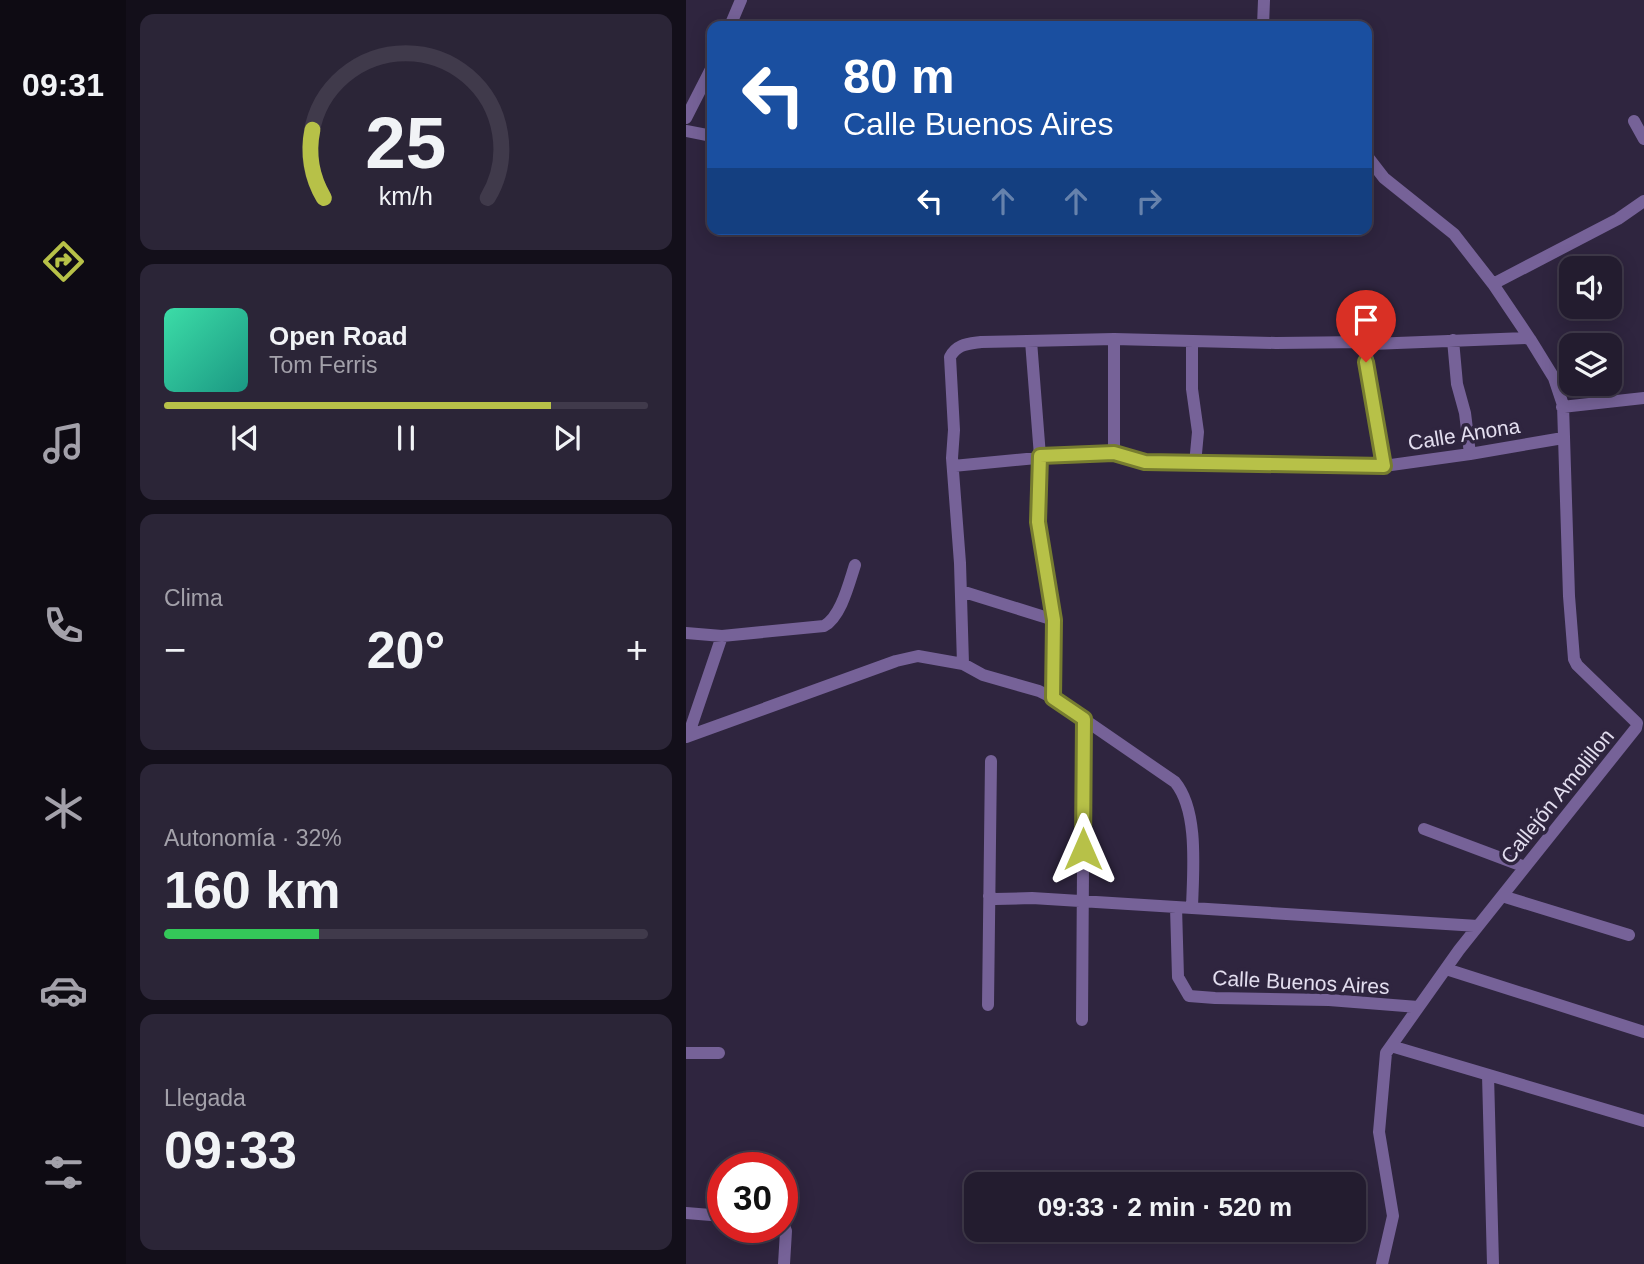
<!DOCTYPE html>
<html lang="es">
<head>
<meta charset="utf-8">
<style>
	:root { --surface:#231c2f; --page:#2b2537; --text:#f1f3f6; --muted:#a3a1aa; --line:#403a4b; --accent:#b7c148 }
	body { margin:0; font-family:Helvetica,sans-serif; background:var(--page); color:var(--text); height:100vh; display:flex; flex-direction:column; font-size:26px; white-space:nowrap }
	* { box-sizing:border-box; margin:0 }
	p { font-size:23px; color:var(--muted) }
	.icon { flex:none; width:38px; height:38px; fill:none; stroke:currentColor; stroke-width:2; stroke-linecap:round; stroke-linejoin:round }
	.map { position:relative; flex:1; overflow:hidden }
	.details { display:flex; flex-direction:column; gap:14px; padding:14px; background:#130f1a; width:560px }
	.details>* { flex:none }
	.hud { position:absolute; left:21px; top:21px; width:665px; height:214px; border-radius:14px; box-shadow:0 4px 18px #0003,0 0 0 2px var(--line); background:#1a4fa0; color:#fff; overflow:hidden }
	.fabs { position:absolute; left:873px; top:256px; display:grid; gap:14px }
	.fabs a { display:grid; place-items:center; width:63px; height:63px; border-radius:14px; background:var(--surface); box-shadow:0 4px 18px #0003,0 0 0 2px var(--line); font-size:35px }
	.speed { position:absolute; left:21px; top:1152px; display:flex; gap:14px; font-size:35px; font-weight:700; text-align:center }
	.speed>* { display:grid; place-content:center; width:91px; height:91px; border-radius:50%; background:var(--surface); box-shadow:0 4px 18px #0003,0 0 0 2px var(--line); line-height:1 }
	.speed .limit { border:10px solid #d22; background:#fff; color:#111 }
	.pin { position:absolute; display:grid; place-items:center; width:60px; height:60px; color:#fff; margin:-72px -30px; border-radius:50% 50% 50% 0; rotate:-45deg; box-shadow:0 0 7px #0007 }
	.pin .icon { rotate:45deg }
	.me { position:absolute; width:77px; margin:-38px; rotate:0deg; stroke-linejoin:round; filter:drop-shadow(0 0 5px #0008) }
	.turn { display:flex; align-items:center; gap:24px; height:147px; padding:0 21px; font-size:32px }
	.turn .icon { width:91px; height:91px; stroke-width:2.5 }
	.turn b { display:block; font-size:49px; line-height:60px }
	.lanes { display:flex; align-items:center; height:66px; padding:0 21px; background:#0003; justify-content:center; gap:35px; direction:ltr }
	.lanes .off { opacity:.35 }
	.big { font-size:52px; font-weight:600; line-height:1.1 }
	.details .widget { flex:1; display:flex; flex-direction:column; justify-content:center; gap:10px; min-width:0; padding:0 24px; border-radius:14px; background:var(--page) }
	.details .dial { align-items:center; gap:0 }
	.dial svg { height:182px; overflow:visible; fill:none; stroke:var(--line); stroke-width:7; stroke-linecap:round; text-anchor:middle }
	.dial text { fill:var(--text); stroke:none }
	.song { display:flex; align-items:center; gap:21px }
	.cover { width:84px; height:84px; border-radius:10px; background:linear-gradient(135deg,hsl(160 70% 55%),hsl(170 70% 35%)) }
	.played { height:7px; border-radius:4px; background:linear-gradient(90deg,var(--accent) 80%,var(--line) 80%) }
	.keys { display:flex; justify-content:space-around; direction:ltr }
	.heat { display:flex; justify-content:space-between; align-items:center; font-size:38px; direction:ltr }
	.charge { height:10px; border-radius:5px; background:linear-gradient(90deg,#34c759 32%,var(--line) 0) }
	.trip { position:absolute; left:278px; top:1172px; width:402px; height:70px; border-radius:14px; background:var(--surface); box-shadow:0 4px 18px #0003,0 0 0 2px var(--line); font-weight:600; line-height:70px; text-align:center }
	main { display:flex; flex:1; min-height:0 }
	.dock { display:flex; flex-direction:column; width:126px; justify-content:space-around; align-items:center; background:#0e0b13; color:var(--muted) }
	.dock .icon { width:49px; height:49px }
	.dock .active { color:var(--accent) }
	.dock b { font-size:32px; color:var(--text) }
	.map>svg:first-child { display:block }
</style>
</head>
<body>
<main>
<nav class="dock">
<b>09:31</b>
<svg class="icon active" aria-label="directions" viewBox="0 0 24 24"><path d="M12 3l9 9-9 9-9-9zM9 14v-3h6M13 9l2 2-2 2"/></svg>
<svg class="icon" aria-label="music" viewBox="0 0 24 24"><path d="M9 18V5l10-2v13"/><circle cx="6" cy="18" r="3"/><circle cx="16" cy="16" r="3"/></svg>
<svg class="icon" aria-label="phone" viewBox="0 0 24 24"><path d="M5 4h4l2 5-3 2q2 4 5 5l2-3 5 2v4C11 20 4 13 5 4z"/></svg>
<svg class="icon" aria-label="climate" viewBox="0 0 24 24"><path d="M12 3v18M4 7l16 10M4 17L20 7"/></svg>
<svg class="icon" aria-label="car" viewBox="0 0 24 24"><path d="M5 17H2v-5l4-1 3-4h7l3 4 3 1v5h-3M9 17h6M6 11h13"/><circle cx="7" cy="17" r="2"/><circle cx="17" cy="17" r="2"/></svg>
<svg class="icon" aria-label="filters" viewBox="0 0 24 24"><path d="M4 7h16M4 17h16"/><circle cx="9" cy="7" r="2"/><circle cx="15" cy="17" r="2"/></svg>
</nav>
<section class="details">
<div class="widget dial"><svg viewBox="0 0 100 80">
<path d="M14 69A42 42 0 1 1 86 69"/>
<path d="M14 69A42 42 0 0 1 9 39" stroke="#b7c148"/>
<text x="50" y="56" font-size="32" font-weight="700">25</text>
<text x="50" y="72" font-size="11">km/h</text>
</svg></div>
<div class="widget">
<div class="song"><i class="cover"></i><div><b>Open Road</b><p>Tom Ferris</p></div></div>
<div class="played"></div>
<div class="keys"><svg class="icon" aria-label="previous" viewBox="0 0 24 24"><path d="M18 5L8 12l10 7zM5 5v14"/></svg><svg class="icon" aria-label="pause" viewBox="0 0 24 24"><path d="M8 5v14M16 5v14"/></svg><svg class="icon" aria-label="next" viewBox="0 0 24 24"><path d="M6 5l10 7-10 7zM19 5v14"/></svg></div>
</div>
<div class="widget"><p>Clima</p>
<div class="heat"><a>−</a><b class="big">20°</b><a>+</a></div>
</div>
<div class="widget"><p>Autonomía · 32%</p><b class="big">160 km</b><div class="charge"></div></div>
<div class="widget"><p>Llegada</p><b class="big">09:33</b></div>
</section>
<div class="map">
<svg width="958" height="1264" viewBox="0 0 958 1264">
	<rect width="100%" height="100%" fill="#2f253f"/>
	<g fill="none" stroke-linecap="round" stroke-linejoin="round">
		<path stroke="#766298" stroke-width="12" d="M44,26L55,0
			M577,26L578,0
			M0,118L26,67
			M948,121L958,139
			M0,131L26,136
			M681,156L698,178L768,234L807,284L844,339L868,378L877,405L883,596L888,659L891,665L951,723L950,728L773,950L700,1053L693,1132L707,1216L696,1264
			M807,284L932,219L958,201
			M767,340L771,384L779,413L784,454
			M345,341L354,456L352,522L368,620L367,698
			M506,341V389L512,432L509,464
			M679,342L698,466
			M876,407L958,398
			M428,453V339
			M267,466L403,453H428L459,462L698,466L784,454L877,438
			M275,591L368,620
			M0,633L36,636L138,626C155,617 163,583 169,565
			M277,664L274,563L266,458L268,430L264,357C271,344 281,344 295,342L428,339L590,343L679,342L685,344L843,338
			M2,736L36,636
			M0,737L210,661L232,656L277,664L297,675L353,691L367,698L489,782C513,811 507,871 506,908
			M738,829L839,867
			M303,896L309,899L346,898L792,926
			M816,896L943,935
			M490,907L492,977L503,996L529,998L643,1000L732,1007
			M760,969L958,1032
			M302,1005L305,761
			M396,1020L398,719
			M705,1046L958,1121
			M0,1053H33
			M802,1075L807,1264
			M0,1213L37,1216
			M96,1221L100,1231L98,1264"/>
	</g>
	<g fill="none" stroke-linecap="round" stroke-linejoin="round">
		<defs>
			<path id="route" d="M397,849L398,719L367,698L368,620L352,522L354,456L428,453L459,462L698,466L680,362"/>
		</defs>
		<use href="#route" stroke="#777d2f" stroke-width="18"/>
		<use href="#route" stroke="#b7c148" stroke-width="12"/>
	</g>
	<g text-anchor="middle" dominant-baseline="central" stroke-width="7" stroke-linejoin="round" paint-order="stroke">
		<g font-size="21" fill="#e3deef" stroke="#2f253f">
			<text transform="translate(778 434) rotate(-9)">Calle Anona</text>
			<text transform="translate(871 796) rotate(-51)">Callejón Amolillon</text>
			<text transform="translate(615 982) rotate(3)">Calle Buenos Aires</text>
		</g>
	</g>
</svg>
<div class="fabs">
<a><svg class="icon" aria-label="sound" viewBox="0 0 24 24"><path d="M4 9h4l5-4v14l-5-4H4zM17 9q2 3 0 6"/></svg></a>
<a><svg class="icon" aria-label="layers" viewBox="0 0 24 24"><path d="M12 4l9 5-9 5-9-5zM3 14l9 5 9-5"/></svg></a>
</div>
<div class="speed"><div class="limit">30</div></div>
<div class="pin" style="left:680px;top:362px;background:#d93025"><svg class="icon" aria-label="arrive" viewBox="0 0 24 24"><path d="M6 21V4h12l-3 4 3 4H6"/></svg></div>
<svg class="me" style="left:397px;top:849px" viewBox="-20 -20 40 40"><path d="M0-17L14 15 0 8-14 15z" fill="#b7c148" stroke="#fff" stroke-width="4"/></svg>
<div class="trip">09:33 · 2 min · 520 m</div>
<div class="hud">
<div class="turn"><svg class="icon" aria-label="left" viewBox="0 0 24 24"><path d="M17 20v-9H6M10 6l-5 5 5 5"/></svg><div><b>80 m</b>Calle Buenos Aires</div></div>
<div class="lanes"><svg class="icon" aria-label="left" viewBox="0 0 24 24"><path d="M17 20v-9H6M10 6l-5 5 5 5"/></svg><svg class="icon off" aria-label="ahead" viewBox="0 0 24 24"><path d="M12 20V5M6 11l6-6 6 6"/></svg><svg class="icon off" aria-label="ahead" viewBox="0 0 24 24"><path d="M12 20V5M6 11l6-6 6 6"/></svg><svg class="icon off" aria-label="right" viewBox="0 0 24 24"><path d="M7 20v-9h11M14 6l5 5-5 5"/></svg></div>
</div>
</div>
</main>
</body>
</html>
